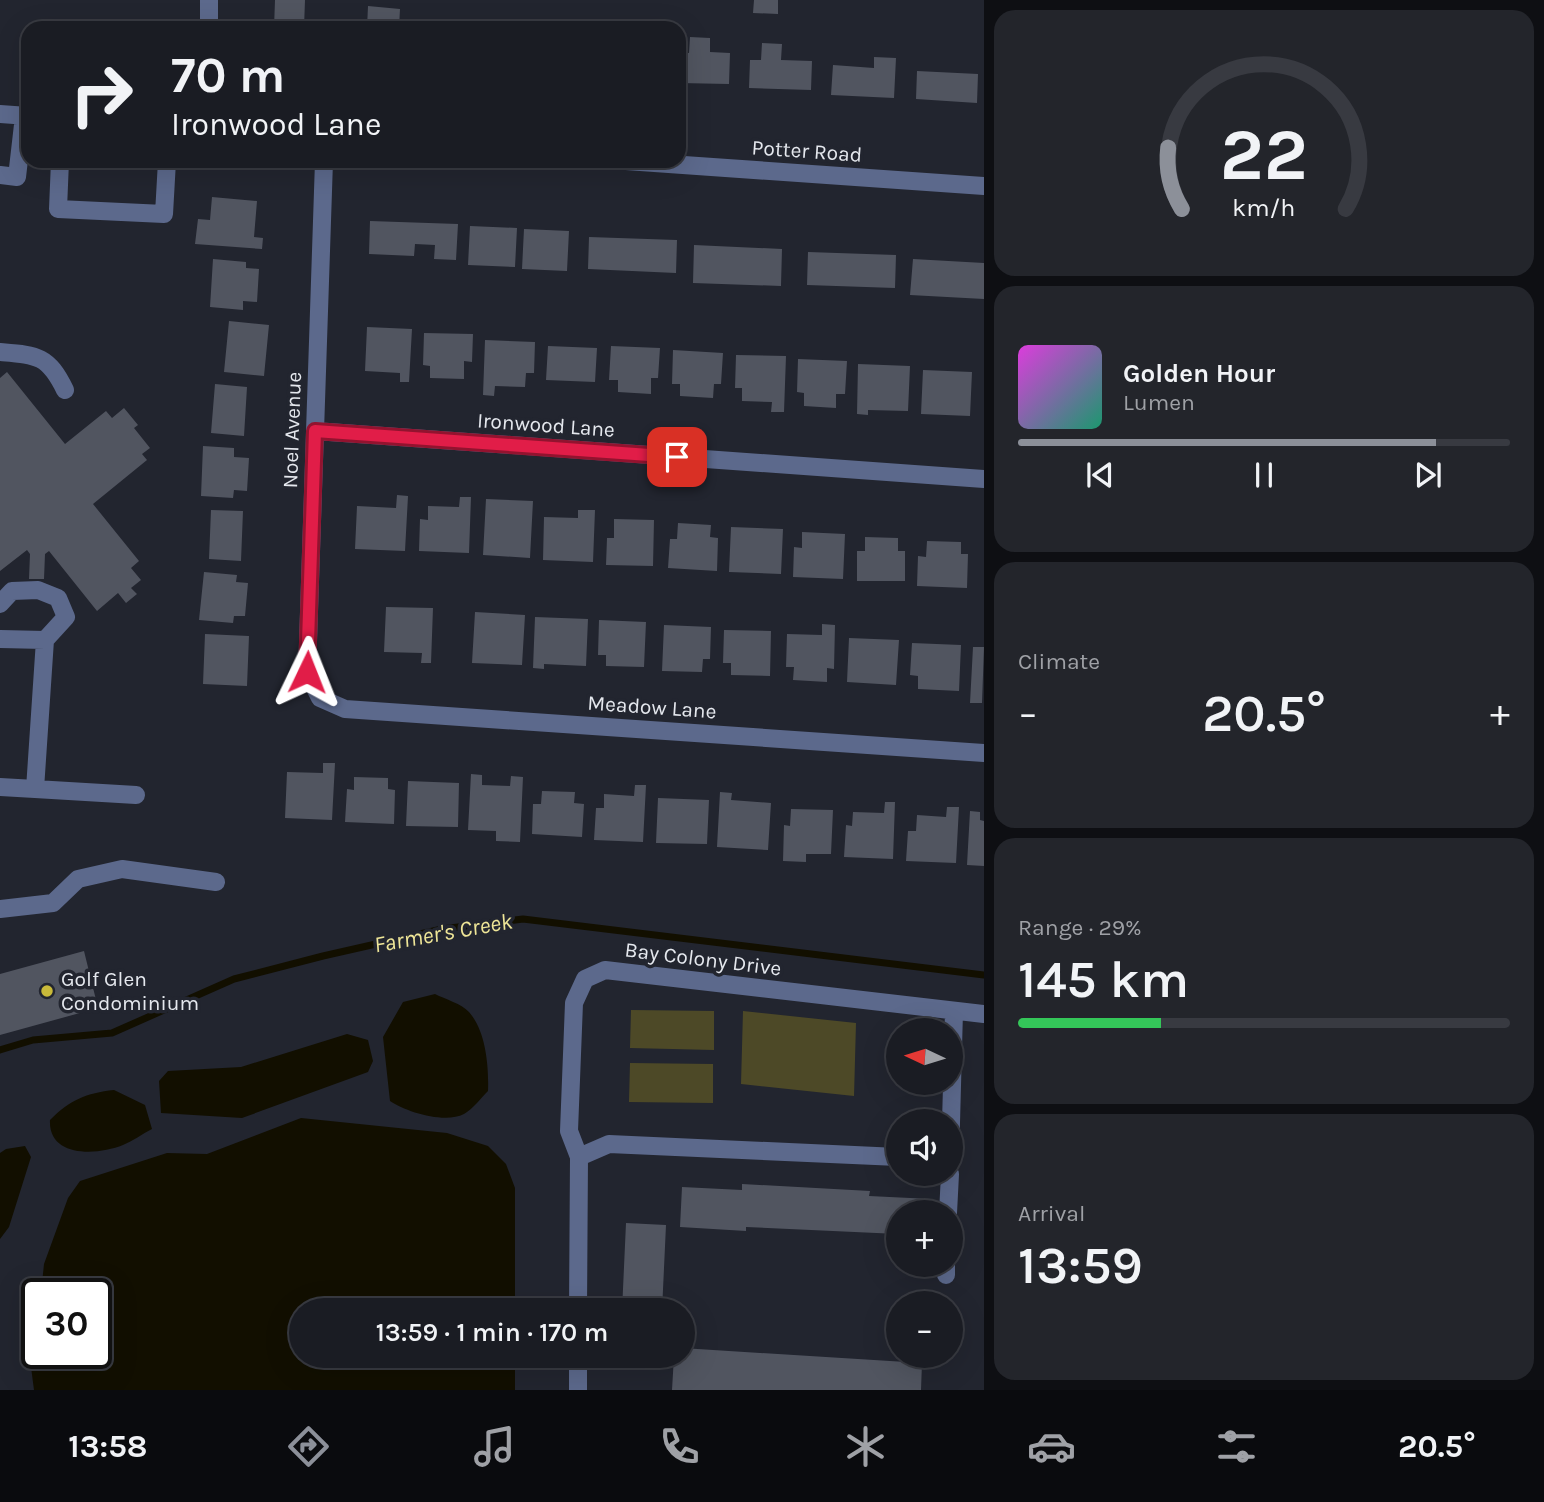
<!DOCTYPE html>
<html lang="en">
<head>
<meta charset="utf-8">
<style>
	:root { --surface:#1a1c23; --page:#23252b; --text:#f1f3f6; --muted:#9fa1a6; --line:#383a41; --accent:#8c9099 }
	body { margin:0; font-family:Karla,sans-serif; background:var(--page); color:var(--text); height:100vh; display:flex; flex-direction:column; font-size:26px; white-space:nowrap }
	* { box-sizing:border-box; margin:0 }
	p { font-size:23px; color:var(--muted) }
	.icon { flex:none; width:38px; height:38px; fill:none; stroke:currentColor; stroke-width:2; stroke-linecap:round; stroke-linejoin:round }
	.map { position:relative; flex:1; overflow:hidden }
	.side { display:flex; flex-direction:column; gap:10px; padding:10px; background:#0e0f13; width:560px }
	.side>* { flex:none }
	.top-card { position:absolute; left:21px; top:21px; width:665px; height:147px; border-radius:21px; box-shadow:0 7px 28px #0002,0 0 0 2px var(--line); background:#1a1c23; color:var(--text); overflow:hidden }
	.needle { width:46px; rotate:274deg }
	.fabs { position:absolute; left:886px; top:1018px; display:grid; gap:14px }
	.fabs a { display:grid; place-items:center; width:77px; height:77px; border-radius:50%; background:var(--surface); box-shadow:0 7px 28px #0002,0 0 0 2px var(--line); font-size:35px }
	.speed { position:absolute; left:21px; top:1278px; display:flex; gap:14px; font-size:35px; font-weight:700; text-align:center }
	.speed>* { display:grid; place-content:center; width:91px; height:91px; border-radius:50%; background:var(--surface); box-shadow:0 7px 28px #0002,0 0 0 2px var(--line); line-height:1 }
	.speed .limit { border:4px solid #111; border-radius:10px; background:#fff; color:#111 }
	.pin { position:absolute; display:grid; place-items:center; width:60px; height:60px; color:#fff; margin:-30px; border-radius:14px; box-shadow:0 4px 10px #0006 }
	.me { position:absolute; width:77px; margin:-38px; rotate:2deg; stroke-linejoin:round; filter:drop-shadow(0 0 5px #0008) }
	.turn { display:flex; align-items:center; gap:24px; height:147px; padding:0 35px; font-size:32px }
	.turn .icon { width:91px; height:91px; stroke-width:2.5 }
	.turn b { display:block; font-size:49px; line-height:60px }
	.big { font-size:52px; font-weight:600; line-height:1.1 }
	.side .tile { flex:1; display:flex; flex-direction:column; justify-content:center; gap:10px; min-width:0; padding:0 24px; border-radius:21px; background:var(--page) }
	.side .dial { align-items:center; gap:0 }
	.dial svg { height:182px; overflow:visible; fill:none; stroke:var(--line); stroke-width:7; stroke-linecap:round; text-anchor:middle }
	.dial text { fill:var(--text); stroke:none }
	.song { display:flex; align-items:center; gap:21px }
	.cover { width:84px; height:84px; border-radius:10px; background:linear-gradient(135deg,hsl(300 70% 55%),hsl(160 70% 35%)) }
	.played { height:7px; border-radius:4px; background:linear-gradient(90deg,var(--accent) 85%,var(--line) 85%) }
	.keys { display:flex; justify-content:space-around; direction:ltr }
	.heat { display:flex; justify-content:space-between; align-items:center; font-size:38px; direction:ltr }
	.charge { height:10px; border-radius:5px; background:linear-gradient(90deg,#34c759 29%,var(--line) 0) }
	.trip { position:absolute; left:289px; top:1298px; width:406px; height:70px; border-radius:35px; background:var(--surface); box-shadow:0 7px 28px #0002,0 0 0 2px var(--line); font-weight:600; line-height:70px; text-align:center }
	.dock { display:flex; height:112px; justify-content:space-around; align-items:center; background:#0a0b0e; color:var(--muted) }
	.dock .icon { width:49px; height:49px }
	.dock .current { color:var(--accent) }
	.dock b { font-size:32px; color:var(--text) }
	main { display:flex; flex:1; min-height:0 }
	.map>svg:first-child { display:block }
</style>
</head>
<body>
<main>
<div class="map">
<svg width="984" height="1390" viewBox="0 0 984 1390">
	<rect width="100%" height="100%" fill="#22252f"/>
	<path fill="#4d4927" d="M631,1010L714,1011V1050L630,1048Z
		M743,1011L856,1023L854,1096L741,1084Z
		M630,1063L713,1064V1103L629,1102Z"/>
	<path fill="#120f00" d="M435,994C445,999 462,1004 469,1012C486,1031 489,1067 488,1091C481,1098 473,1109 464,1114C445,1124 406,1112 390,1101L383,1037L403,1002Z
		M347,1034L368,1040L373,1061L368,1072L242,1118L161,1113L159,1081L168,1071L241,1067Z
		M114,1090L145,1105L152,1129C142,1134 133,1141 123,1145C96,1156 48,1157 50,1120C70,1100 86,1093 114,1090Z
		M301,1118L447,1133L488,1146L506,1164L515,1188V1311H301V1356H515V1390H34L31,1367L37,1323V1353H96V1293H41L44,1264L68,1198L80,1181L167,1153L207,1154Z
		M25,1146L31,1157L9,1227L0,1239V1153L6,1149Z"/>
	<g fill="none" stroke-linecap="round" stroke-linejoin="round">
		<path stroke="#120f00" stroke-width="7" d="M0,1050L33,1040L112,1033L234,979L323,956L442,929L523,919L984,975"/>
	</g>
	<path fill="#515560" d="M275,0H305L304,28H274Z
		M754,0H778V14L753,13Z
		M368,6L400,9L399,28H367Z
		M436,20L458,21V28H435Z
		M690,37L710,38V52L730,53L729,84L679,83V52L689,53Z
		M762,43L782,44L781,60L812,61L811,90L749,88L750,60H761Z
		M874,57L896,58L894,98L831,95L833,65L874,68Z
		M917,71L978,74L977,103L916,99Z
		M212,197L257,201L254,237L263,238L262,249L195,244L198,219L210,220Z
		M370,221L458,224L456,260L434,259L435,245L415,244L414,256L369,254Z
		M470,226L517,228L515,267L468,265Z
		M524,229L569,231L567,271L522,269Z
		M589,237L677,240L676,273L588,269Z
		M694,245L782,249L781,286L693,283Z
		M808,252L896,255L895,288L807,285Z
		M213,259L246,262V268L259,269L257,302L243,301V310L210,307Z
		M913,259L984,263V299L910,295Z
		M229,321L269,325L264,376L224,372Z
		M367,327L412,329L409,382H400V373L365,371Z
		M424,333L473,334L472,362L464,361V379L430,378V366L423,365Z
		M485,340L535,342L534,373H526L525,387L495,386L494,396L483,395Z
		M548,346L597,348L595,382L546,380Z
		M611,346L660,348L658,378H651V394L618,392V380H609Z
		M673,350L723,353L721,384H714L713,398L680,396V384H672Z
		M736,355L786,356L784,412H771L772,402L742,401V388H735Z
		M798,359L847,361L845,394H836V408L804,406V393L797,392Z
		M858,364L910,366L908,411L868,410V415L857,414Z
		M923,370L972,372L970,416L921,414Z
		M7,372L65,444L106,411L112,418L124,408L138,425L134,428L150,448L142,454L147,460L93,504L139,561L131,568L141,580L131,588L137,594L126,603L118,593L97,611L49,551L45,554L44,579H29L30,554L27,550L0,571V378Z
		M215,384L247,387L244,436L211,433Z
		M203,446L234,448V457L249,458L247,491L234,490L233,498L201,496Z
		M397,495L408,496L405,551L355,549L357,506L396,508Z
		M460,497H471L469,553L419,551L420,519L428,520V506L459,507Z
		M486,499L533,501L530,558L483,555Z
		M211,510L243,511L241,561L209,559Z
		M578,510H595L593,562L543,560L544,517L578,518Z
		M614,519L654,520L653,566L606,565L607,538H614Z
		M678,523L711,525L710,537L718,538L717,571L668,568L670,539H677Z
		M731,527L783,529L781,574L729,572Z
		M802,532L845,534L843,579L793,577L794,547L802,548Z
		M865,537L898,538V551H905V581H857V551H865Z
		M927,541L961,542V554H968L967,588L917,586L918,556L926,557Z
		M204,572L237,575L236,582L248,583L245,616H234L233,623L199,620Z
		M386,607L433,608L431,663H421L422,653L384,652Z
		M475,612L525,615L522,665L472,663Z
		M535,617L588,619L586,666L544,664V669L533,668Z
		M599,620L646,622L644,667L606,666V655H598Z
		M822,624L835,625L834,669L827,668V682L793,680L794,667H786L787,634L822,635Z
		M664,625L711,627L710,659H703L702,672L662,671Z
		M724,630L771,631L770,676L731,675V663H723Z
		M205,634L249,636L247,686L203,684Z
		M849,638L899,640L896,685L847,682Z
		M912,643L961,645L959,691L918,689V676L910,675Z
		M973,647H984L982,703H970Z
		M323,763H335L332,820L285,818L287,772L323,773Z
		M471,774L482,775V785L510,786L511,776L523,777L520,842L496,841V831L468,830Z
		M354,777L388,778V789L395,790L394,824L345,822L347,789L354,790Z
		M408,781L459,783L458,827L406,826Z
		M635,785H646L643,842L594,840L596,808H604V794L634,796Z
		M542,791L575,792L574,803L584,804L582,837L532,834L533,804H541Z
		M720,792L732,793L731,800L771,803L768,850L717,847Z
		M658,798L709,800L707,844L656,843Z
		M885,802H895L893,859L844,857L846,825L852,826L853,812L884,813Z
		M947,807H959L956,863L906,861L908,831H916L917,815L946,817Z
		M791,809L833,810L831,854H806V862L783,861L784,825L790,826Z
		M970,811L980,812V820L984,821V866L967,865Z
		M84,951L98,1008L0,1035V974Z
		M742,1184L870,1191L869,1196L931,1199L930,1213H898V1234L746,1227V1231L680,1227L682,1187L742,1190Z
		M626,1223L666,1225L662,1311H622Z
		M682,1348L922,1363L921,1390H672L674,1356H682Z"/>
	<g fill="none" stroke-linecap="round" stroke-linejoin="round">
		<path stroke="#5c698c" stroke-width="18" d="M209,28V0
			M0,114L28,116
			M60,161L58,209L164,214L167,161
			M324,161L307,672L320,698L345,709L984,753
			M626,161L984,186
			M0,175L17,177L24,116
			M0,352C37,355 48,355 65,390
			M315,431L984,479
			M0,604L12,591L38,590L58,598L66,617L45,640
			M0,639L45,640L35,789L136,795
			M0,787L35,789
			M0,909L53,903L78,879L122,869L216,882
			M579,1157L609,1144L898,1157
			M950,1160L954,1011
			M948,1213L950,1174
			M946,1275V1265
			M578,1311L579,1157L569,1131L574,1003L585,979L605,970L984,1014
			M578,1390V1356"/>
	</g>
	<g fill="none" stroke-linecap="round" stroke-linejoin="round">
		<defs>
			<path id="route" d="M307,672L315,431L677,457"/>
		</defs>
		<use href="#route" stroke="#92132f" stroke-width="18"/>
		<use href="#route" stroke="#e11d48" stroke-width="12"/>
	</g>
	<circle fill="#c9ba3a" stroke="#22252f" stroke-width="2.5" cx="47" cy="991" r="7"/>
	<g text-anchor="middle" dominant-baseline="central" stroke-width="7" stroke-linejoin="round" paint-order="stroke">
		<g font-size="21" fill="#e5e8ee" stroke="#22252f">
			<text transform="translate(807 151) rotate(4)">Potter Road</text>
			<text transform="translate(546 425) rotate(4)">Ironwood Lane</text>
			<text transform="translate(292 430) rotate(-88)">Noel Avenue</text>
			<text transform="translate(652 707) rotate(4)">Meadow Lane</text>
			<text transform="translate(703 959) rotate(7)">Bay Colony Drive</text>
		</g>
		<g font-size="21" fill="#e5e8ee" stroke="#22252f" text-anchor="start">
			<text x="61" y="979">Golf Glen<tspan x="61" dy="24">Condominium</tspan></text>
		</g>
		<g font-size="23" font-style="italic" fill="#efe698" stroke="#22252f">
			<text transform="translate(443 933) rotate(-10)">Farmer's Creek</text>
		</g>
	</g>
</svg>
<div class="fabs">
<a><svg class="needle" viewBox="-14 -14 28 28"><path d="M0-13l5 13h-10z" fill="#e53935"/><path d="M0 13l5-13h-10z" fill="#9fa1a6"/></svg></a>
<a><svg class="icon" aria-label="sound" viewBox="0 0 24 24"><path d="M4 9h4l5-4v14l-5-4H4zM17 9q2 3 0 6"/></svg></a>
<a>+</a>
<a>−</a>
</div>
<div class="speed"><div class="limit">30</div></div>
<div class="pin" style="left:677px;top:457px;background:#d93025"><svg class="icon" aria-label="arrive" viewBox="0 0 24 24"><path d="M6 21V4h12l-3 4 3 4H6"/></svg></div>
<svg class="me" style="left:307px;top:672px" viewBox="-20 -20 40 40"><path d="M0-17L14 15 0 8-14 15z" fill="#e11d48" stroke="#fff" stroke-width="4"/></svg>
<div class="trip">13:59 · 1 min · 170 m</div>
<div class="top-card">
<div class="turn"><svg class="icon" aria-label="right" viewBox="0 0 24 24"><path d="M7 20v-9h11M14 6l5 5-5 5"/></svg><div><b>70 m</b>Ironwood Lane</div></div>
</div>
</div>
<section class="side">
<div class="tile dial"><svg viewBox="0 0 100 80">
<path d="M14 69A42 42 0 1 1 86 69"/>
<path d="M14 69A42 42 0 0 1 8 42" stroke="#8c9099"/>
<text x="50" y="56" font-size="32" font-weight="700">22</text>
<text x="50" y="72" font-size="11">km/h</text>
</svg></div>
<div class="tile">
<div class="song"><i class="cover"></i><div><b>Golden Hour</b><p>Lumen</p></div></div>
<div class="played"></div>
<div class="keys"><svg class="icon" aria-label="previous" viewBox="0 0 24 24"><path d="M18 5L8 12l10 7zM5 5v14"/></svg><svg class="icon" aria-label="pause" viewBox="0 0 24 24"><path d="M8 5v14M16 5v14"/></svg><svg class="icon" aria-label="next" viewBox="0 0 24 24"><path d="M6 5l10 7-10 7zM19 5v14"/></svg></div>
</div>
<div class="tile"><p>Climate</p>
<div class="heat"><a>−</a><b class="big">20.5°</b><a>+</a></div>
</div>
<div class="tile"><p>Range · 29%</p><b class="big">145 km</b><div class="charge"></div></div>
<div class="tile"><p>Arrival</p><b class="big">13:59</b></div>
</section>
</main>
<nav class="dock">
<b>13:58</b>
<svg class="icon current" aria-label="directions" viewBox="0 0 24 24"><path d="M12 3l9 9-9 9-9-9zM9 14v-3h6M13 9l2 2-2 2"/></svg>
<svg class="icon" aria-label="music" viewBox="0 0 24 24"><path d="M9 18V5l10-2v13"/><circle cx="6" cy="18" r="3"/><circle cx="16" cy="16" r="3"/></svg>
<svg class="icon" aria-label="phone" viewBox="0 0 24 24"><path d="M5 4h4l2 5-3 2q2 4 5 5l2-3 5 2v4C11 20 4 13 5 4z"/></svg>
<svg class="icon" aria-label="climate" viewBox="0 0 24 24"><path d="M12 3v18M4 7l16 10M4 17L20 7"/></svg>
<svg class="icon" aria-label="car" viewBox="0 0 24 24"><path d="M5 17H2v-5l4-1 3-4h7l3 4 3 1v5h-3M9 17h6M6 11h13"/><circle cx="7" cy="17" r="2"/><circle cx="17" cy="17" r="2"/></svg>
<svg class="icon" aria-label="filters" viewBox="0 0 24 24"><path d="M4 7h16M4 17h16"/><circle cx="9" cy="7" r="2"/><circle cx="15" cy="17" r="2"/></svg>
<b>20.5°</b>
</nav>
</body>
</html>
